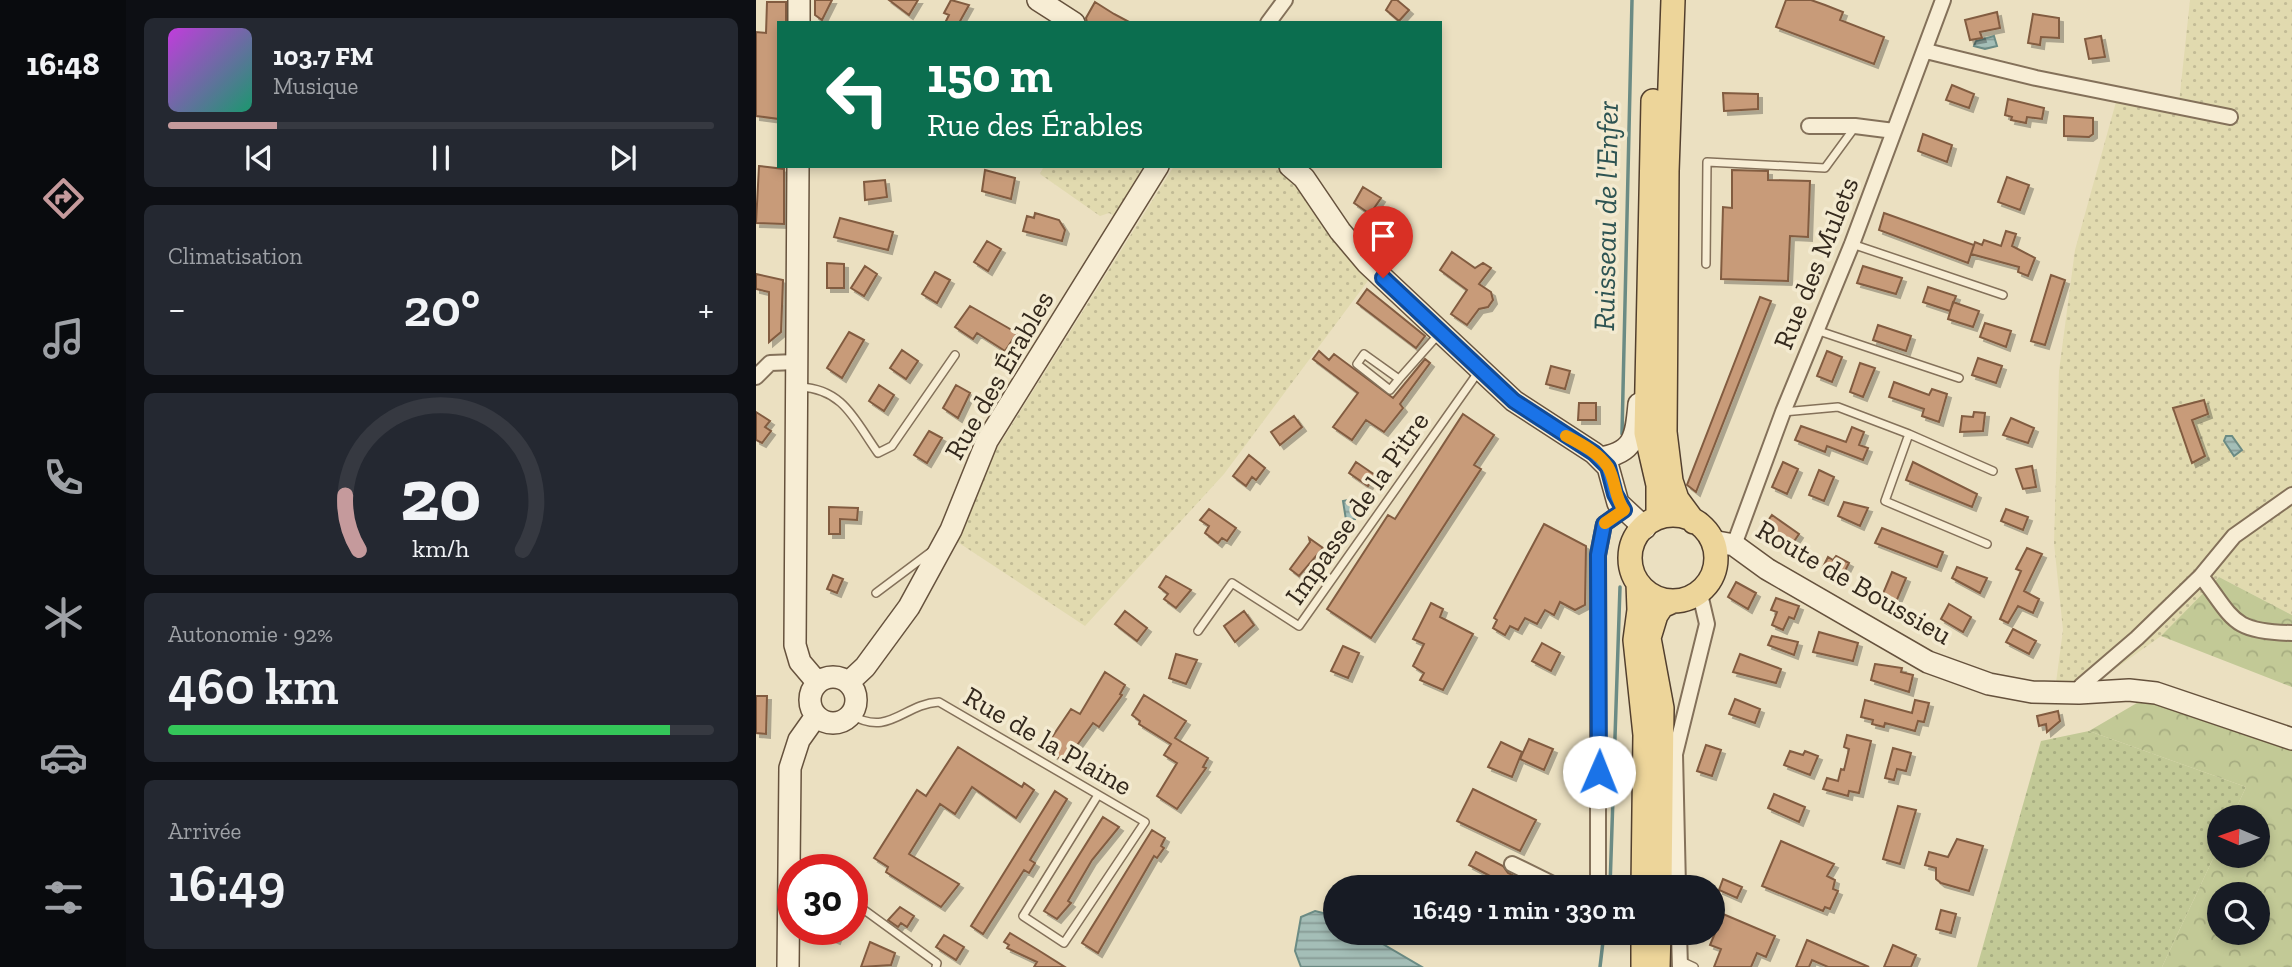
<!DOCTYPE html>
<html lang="fr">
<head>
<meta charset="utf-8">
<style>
	:root { --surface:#171b24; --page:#242831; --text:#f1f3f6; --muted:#9ea1a6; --line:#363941; --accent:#c59a9c }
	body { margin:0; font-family:"Zilla Slab",serif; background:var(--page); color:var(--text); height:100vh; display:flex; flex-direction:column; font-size:26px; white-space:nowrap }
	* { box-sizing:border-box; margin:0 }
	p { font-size:23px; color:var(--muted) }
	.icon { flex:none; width:38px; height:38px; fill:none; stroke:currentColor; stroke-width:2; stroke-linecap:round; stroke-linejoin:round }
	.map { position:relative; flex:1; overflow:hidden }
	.panel { display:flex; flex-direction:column; gap:18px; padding:18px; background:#0d0f14; width:630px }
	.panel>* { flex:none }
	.top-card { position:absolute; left:21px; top:21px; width:665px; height:147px; border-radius:0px; box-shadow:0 4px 10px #0003; background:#0b6e4f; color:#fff; overflow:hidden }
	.needle { width:46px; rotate:272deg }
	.controls { position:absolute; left:1451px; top:805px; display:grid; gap:14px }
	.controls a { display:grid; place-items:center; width:63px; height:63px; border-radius:50%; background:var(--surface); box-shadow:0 4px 10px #0003; font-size:35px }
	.speed { position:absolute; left:21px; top:854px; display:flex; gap:14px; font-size:35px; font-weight:700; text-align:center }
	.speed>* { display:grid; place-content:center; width:91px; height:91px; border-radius:50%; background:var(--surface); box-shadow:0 4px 10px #0003; line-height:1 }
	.speed .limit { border:10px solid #d22; background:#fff; color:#111 }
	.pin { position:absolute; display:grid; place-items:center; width:60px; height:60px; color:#fff; margin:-72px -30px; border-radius:50% 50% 50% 0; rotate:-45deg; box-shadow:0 0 7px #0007 }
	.pin .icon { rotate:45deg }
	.me { position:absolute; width:77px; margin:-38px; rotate:1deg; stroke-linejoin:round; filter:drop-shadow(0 0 5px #0008) }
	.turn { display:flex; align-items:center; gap:24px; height:147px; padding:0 35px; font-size:32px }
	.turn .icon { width:91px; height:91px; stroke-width:2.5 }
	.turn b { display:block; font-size:49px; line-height:60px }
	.big { font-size:52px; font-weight:600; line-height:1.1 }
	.panel .tile { flex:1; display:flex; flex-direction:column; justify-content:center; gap:10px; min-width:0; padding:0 24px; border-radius:10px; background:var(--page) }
	.panel .dial { align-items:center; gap:0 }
	.dial svg { height:182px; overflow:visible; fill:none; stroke:var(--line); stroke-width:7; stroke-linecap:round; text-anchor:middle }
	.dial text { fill:var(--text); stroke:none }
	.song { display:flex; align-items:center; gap:21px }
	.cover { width:84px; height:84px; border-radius:10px; background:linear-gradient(135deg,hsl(290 70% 55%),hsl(160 70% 35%)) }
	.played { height:7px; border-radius:4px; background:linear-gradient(90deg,var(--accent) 20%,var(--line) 20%) }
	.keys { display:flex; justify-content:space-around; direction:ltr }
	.heat { display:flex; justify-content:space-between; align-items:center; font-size:38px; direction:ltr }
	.charge { height:10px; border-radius:5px; background:linear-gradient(90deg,#34c759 92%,var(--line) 0) }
	.trip { position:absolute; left:567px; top:875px; width:402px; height:70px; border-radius:35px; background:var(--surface); box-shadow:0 4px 10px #0003; font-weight:600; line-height:70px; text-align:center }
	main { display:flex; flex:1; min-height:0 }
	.menu { display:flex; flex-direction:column; width:126px; justify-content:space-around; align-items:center; background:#090b0e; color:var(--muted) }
	.menu .icon { width:49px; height:49px }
	.menu .current { color:var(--accent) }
	.menu b { font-size:32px; color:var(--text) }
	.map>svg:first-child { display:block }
</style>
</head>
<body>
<main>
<nav class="menu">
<b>16:48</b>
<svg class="icon current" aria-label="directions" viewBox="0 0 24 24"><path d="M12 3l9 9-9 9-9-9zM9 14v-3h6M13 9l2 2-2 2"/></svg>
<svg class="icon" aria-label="music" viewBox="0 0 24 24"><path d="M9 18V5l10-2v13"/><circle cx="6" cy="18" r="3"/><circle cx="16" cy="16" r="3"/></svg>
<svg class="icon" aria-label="phone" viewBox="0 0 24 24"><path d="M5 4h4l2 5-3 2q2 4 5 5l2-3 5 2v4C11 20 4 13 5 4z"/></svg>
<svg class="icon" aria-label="climate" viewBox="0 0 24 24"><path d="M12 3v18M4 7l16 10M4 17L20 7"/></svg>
<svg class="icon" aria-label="car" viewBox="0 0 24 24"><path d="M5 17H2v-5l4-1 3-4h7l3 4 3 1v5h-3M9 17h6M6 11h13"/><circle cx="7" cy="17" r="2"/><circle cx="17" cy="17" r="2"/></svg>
<svg class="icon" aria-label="filters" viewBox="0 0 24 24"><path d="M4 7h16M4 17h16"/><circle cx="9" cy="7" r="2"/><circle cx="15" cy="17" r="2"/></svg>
</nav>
<section class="panel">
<div class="tile">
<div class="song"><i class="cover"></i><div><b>103.7 FM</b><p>Musique</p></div></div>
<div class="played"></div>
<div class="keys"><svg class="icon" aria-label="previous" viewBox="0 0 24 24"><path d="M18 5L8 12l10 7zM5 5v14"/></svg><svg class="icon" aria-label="pause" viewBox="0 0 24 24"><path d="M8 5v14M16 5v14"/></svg><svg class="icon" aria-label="next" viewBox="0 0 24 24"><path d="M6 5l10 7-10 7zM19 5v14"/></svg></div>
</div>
<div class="tile"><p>Climatisation</p>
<div class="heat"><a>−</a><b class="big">20°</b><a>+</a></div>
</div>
<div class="tile dial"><svg viewBox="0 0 100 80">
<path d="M14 69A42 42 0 1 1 86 69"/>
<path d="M14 69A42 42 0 0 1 8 45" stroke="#c59a9c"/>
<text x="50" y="56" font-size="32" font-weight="700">20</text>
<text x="50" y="72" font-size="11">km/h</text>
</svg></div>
<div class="tile"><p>Autonomie · 92%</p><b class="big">460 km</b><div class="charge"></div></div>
<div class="tile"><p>Arrivée</p><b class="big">16:49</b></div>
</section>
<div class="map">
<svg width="1536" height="967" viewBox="0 0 1536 967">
	<defs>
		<pattern id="farmland-dots" width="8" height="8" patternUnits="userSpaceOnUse" patternTransform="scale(1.75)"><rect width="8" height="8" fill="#e1daaf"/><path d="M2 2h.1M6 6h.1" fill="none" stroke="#c2bb96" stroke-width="1.8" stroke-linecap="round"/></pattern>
		<pattern id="grass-dots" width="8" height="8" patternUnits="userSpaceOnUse" patternTransform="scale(1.75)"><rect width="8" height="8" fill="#c2c996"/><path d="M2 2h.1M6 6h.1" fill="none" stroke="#a7ad81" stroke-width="1.8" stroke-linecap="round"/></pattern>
		<pattern id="forest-crowns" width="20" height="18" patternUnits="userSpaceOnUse" patternTransform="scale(1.75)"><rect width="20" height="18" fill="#c2c996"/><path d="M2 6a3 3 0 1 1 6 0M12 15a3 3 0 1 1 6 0" fill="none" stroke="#a7ad81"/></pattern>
		<pattern id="water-rules" width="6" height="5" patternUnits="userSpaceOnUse" patternTransform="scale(1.75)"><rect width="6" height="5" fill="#a4beb7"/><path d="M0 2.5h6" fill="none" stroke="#869a94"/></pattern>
		<filter id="shadow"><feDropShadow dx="4" dy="4" stdDeviation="0" flood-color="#0004"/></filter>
	</defs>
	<rect width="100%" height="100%" fill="#ebe0c1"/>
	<path fill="url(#farmland-dots)" d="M1434,0H1536V615L1463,577L1405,636L1345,679L1299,690L1307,630L1298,543L1303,371L1319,250L1363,91L1423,103Z
		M288,166H388L358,216L353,213L344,216L284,174Z
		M418,166H519L551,197L614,278L468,474L329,626L200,541L237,455Z"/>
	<path fill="url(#grass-dots)" d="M1333,731L1490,787L1476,817H1463V846L1406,967H1221L1285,741Z"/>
	<path fill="url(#forest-crowns)" fill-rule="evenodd" d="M1463,577L1536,615V687L1405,636Z
		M1386,700L1536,748V967H1406L1463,846V856H1502V817H1476L1490,787L1333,731ZM1463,894H1502V933H1463Z"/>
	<path fill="url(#water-rules)" stroke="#6b8b84" stroke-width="2" d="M1238,36L1241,46L1229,49L1218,46L1220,41Z
		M1470,436H1476L1486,450L1478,456L1468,441Z
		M597,499L599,519L590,520L587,501Z
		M559,911L579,916V933H608L666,967H545L539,951L545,917Z"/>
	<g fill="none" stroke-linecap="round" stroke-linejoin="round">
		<path stroke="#6b8b84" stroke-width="3.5" d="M866,434L876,0
			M854,887L864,587
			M844,967L848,933"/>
	</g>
	<path fill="#c89b79" stroke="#825c41" stroke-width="2" filter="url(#shadow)" d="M59,0H76L66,20L59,15Z
		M133,0H162L153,15Z
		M195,0L213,5L203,23H189L193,15L188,13Z
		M636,0H641L653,10L643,21L630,10Z
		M1030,0H1055L1069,5L1087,12L1084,20L1128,37L1118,64L1020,27Z
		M11,2H30V23H23V119L0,116V32L10,33Z
		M339,2L358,14L375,23H331L330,18Z
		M1241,12L1244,28L1224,32L1226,38L1214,40L1209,20Z
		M1277,14L1303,18V38L1285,37L1284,45L1272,43Z
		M1345,36L1349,57L1333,59L1329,39Z
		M1196,85L1218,94L1213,108L1190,100Z
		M967,93L1002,94V109L968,111Z
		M1252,99L1288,108L1286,119L1271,117L1270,123L1255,120L1256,117L1249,115Z
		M1308,116L1337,118V134L1333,137L1308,136Z
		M1167,134L1196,145L1191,162L1162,151Z
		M3,166L28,169V224L0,223Z
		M229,170L259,178L255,199L226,191Z
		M976,170L1012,171V180L1054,181L1052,237L1034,236L1032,281L965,279L967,207L976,208Z
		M1251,177L1273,185L1264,210L1242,202Z
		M129,180L131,197L109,200L108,182Z
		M607,187L625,198L614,214L598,203Z
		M279,213L303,220L309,230L306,241L267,231L271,216L278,218Z
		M1128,213L1218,245L1212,263L1123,230Z
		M84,218L137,232L132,250L78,237Z
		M1250,231L1260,234L1256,246L1279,258L1272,276L1262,272L1263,267L1215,254L1219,242L1226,245L1228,240L1245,246Z
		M231,241L245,249L232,271L218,262Z
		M696,252L719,268L727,263L735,268L723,284L735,292L737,300L732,307L723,309L711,325L695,314L711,290L684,270Z
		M71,263L88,264V288H71Z
		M109,266L121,274L108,296L95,288Z
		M1107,266L1146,278L1140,294L1101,283Z
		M179,272L194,280L181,303L166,294Z
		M0,274L27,280L25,332L13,342V292L0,289Z
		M1295,275L1309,280L1289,345L1275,341Z
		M1172,287L1200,296L1194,311L1167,302Z
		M611,289L669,336L660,348L601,303Z
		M1004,297L1015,301L940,492L931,485Z
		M1197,302L1223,311L1217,327L1192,319Z
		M214,306L261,333L249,351L221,333L217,339L199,327Z
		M1229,323L1255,331L1250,347L1224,337Z
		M1122,325L1155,336L1150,351L1117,340Z
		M93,332L108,340L86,378L71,368Z
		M146,350L162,361L150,379L134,368Z
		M563,351L573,360L578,354L637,398L669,359L674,363L644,404L647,408L628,432L610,420L596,440L577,427L602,393L557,359Z
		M1071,351L1086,357L1076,382L1061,376Z
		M1222,358L1246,366L1240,383L1216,375Z
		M1104,363L1119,368L1107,397L1094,392Z
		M795,366L814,371L809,389L790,384Z
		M1138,382L1173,395L1176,389L1191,394L1183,422L1166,416L1168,409L1133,397Z
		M123,385L138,395L128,411L113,401Z
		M200,385L214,393L202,418L187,408Z
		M1448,400L1452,414L1436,420L1449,456L1436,463L1417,408Z
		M823,403H840V420H822Z
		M0,412L14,421L9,427L15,431L6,443L0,440Z
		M1218,412L1229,413L1227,431L1204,432L1206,416L1217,417Z
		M707,414L738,435L718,465L725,469L615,638L571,609L632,515L639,519Z
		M538,416L546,427L524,445L515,432Z
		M1255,418L1278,428L1272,443L1247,435Z
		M1045,426L1090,442L1096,427L1108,432L1103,445L1112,448L1107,460L1071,446L1069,452L1039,440Z
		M173,431L186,438L171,463L158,455Z
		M493,455L509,468L500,480L496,477L490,486L477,476Z
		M600,462L619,475L612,486L593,473Z
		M1027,462L1042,469L1031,494L1016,487Z
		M1157,462L1221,494L1216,507L1150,480Z
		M1276,466L1280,487L1267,489L1260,469Z
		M1063,470L1078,477L1068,501L1053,495Z
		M1088,502L1112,508L1104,526L1082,516Z
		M73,507L102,508L101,520L84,519V534H73Z
		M453,509L480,528L471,541L466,538L462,543L449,533L453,526L444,520Z
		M1250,509L1272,517L1267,530L1245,521Z
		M1016,515L1043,534L1033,549L1008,526Z
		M788,524L830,546L829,605L819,610L804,602L798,615L789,610L781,624L769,618L762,630L754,626L749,635L737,628L741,620L738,618Z
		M1126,528L1187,552L1181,567L1119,543Z
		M553,538L567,548L543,576L534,569L554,542Z
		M1271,548L1286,554L1268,591L1283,599L1277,613L1262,606L1252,623L1244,619L1265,571L1260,569Z
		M1080,556L1093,563L1086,577L1066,569L1072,557L1077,560Z
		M1201,567L1231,578L1224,593L1196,578Z
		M1136,572L1150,578L1140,602L1126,596Z
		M77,575L87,579L81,593L71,589Z
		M410,576L435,590L420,608L408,599L412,594L403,587Z
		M980,582L1000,593L992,609L972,597Z
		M1020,598L1043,606L1038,619L1033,617L1027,630L1016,625L1021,612L1015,610Z
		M675,603L687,609L684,617L717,634L687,690L664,680L668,673L657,666L668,644L657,639Z
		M1193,604L1215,617L1207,632L1185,619Z
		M369,611L391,628L381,641L359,624Z
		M488,611L498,625L479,642L468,626Z
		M1257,629L1280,641L1273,654L1250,642Z
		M1063,632L1102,643L1097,661L1057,652Z
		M1016,636L1042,642L1038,655L1012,645Z
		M786,643L804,653L795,671L776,661Z
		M587,646L603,653L592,678L575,671Z
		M420,654L441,660L430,684L413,678Z
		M984,654L1025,669L1020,683L977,672Z
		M1119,664L1146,668L1145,672L1157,675L1153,692L1115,680Z
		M349,672L369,685L364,694L366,695L343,727L337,723L309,762L288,749L315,709L324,714Z
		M388,695L430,721L419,738L452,758L447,767L450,768L421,809L401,796L421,763L408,755L415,744L383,724L384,721L376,715Z
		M0,696H11L10,734L0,733Z
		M979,699L1004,709L999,723L973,714Z
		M1109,700L1156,713L1159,700L1173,703L1168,722L1162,721L1159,731L1129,723L1128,727L1116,724L1117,720L1105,717Z
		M1302,711L1304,721L1291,732L1290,724L1283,726L1281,716Z
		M1091,735L1115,741L1103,793L1093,791L1092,796L1067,789L1071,778L1082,781L1085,769L1088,770L1093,749L1088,747Z
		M773,739L797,749L788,770L764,759Z
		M745,742L766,752L756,777L732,767Z
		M950,745L965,750L956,776L941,771Z
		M202,747L266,787L268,783L278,790L260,818L216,787L199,814L184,804L153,854L203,884L185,907L130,872L132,867L118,858L161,790L170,796Z
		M1137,748L1155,753L1150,771L1141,769L1138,780L1129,778Z
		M1034,751L1047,755L1049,751L1062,756L1054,775L1028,765Z
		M717,789L780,820L764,851L701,821Z
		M299,791L311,799L274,860L279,863L273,873L268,870L227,934L215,926Z
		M1018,794L1049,807L1043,822L1012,808Z
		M1142,806L1160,810L1144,864L1127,859Z
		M347,817L363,827L336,860L312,901L315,903L301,919L288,911Z
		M396,830L409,838L405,846L408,848L401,858L398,856L342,953L326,943Z
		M1201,839L1227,846L1213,891L1185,883L1180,879V868L1169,865L1173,852L1192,857Z
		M1025,841L1078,864L1071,876L1079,880L1077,889L1082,891L1074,909L1069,907L1067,911L1006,886Z
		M720,852L747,866L752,873L782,887H755L713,865Z
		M967,879L986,887L981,898L963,890Z
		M144,907L158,916L151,927L145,923L142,927L132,920Z
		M1185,910L1200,914L1195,933L1180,929Z
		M967,914L1019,936L1010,957L1001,953L995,967H958L965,949L954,945Z
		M54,929H84L80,940Z
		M254,933L282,950L309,967H278L281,962L251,948L253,945L248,942Z
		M188,935L208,947L200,960L180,947Z
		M1051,940L1113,967H1072L1056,960L1053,967H1040Z
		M114,942L139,953L135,965L105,967Z
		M1137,945L1160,955L1155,967H1128Z"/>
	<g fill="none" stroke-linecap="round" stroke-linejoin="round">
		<defs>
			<path id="lane" d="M1096,244L1247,295
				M950,264L951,162L1069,168L1099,127
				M1060,330L1203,378
				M643,379L634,390L601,364L608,354L643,379L682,335
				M44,387C88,389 99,421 122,453L136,446L199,355
				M1027,412L1082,407L1153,434L1237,471
				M1153,434L1129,501L1231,544
				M120,593L176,551
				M442,631L476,583L543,626L723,371
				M95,715C134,737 147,704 183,702L389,822L308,943L267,916L342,795
				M37,860L54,870
				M96,901L181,963L180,967
				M925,961L938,967"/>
			<path id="street" d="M512,23L529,0
				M1170,51L1280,78L1474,117
				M1053,126H1099L1138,131
				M0,377L14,363L40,362
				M978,545L1027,412L1096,244L1187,0
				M1445,576L1478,536L1536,495
				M1323,693L1325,686L1381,638L1445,576C1478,619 1475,632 1536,633
				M756,864L803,887
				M839,887L842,880V555L848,524L868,510
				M922,887L919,754L951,624L944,594
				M923,933L924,967"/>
			<path id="secondary" d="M282,0L318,23
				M43,23V0
				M42,166L39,645L44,662L61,682
				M534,166L548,178L584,231L611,263L758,401L838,453L852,467L862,503L889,528
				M843,458C879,453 880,436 883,404
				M956,541L978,545L1011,569L1172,662L1233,684L1276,692L1323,693L1373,690L1400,693L1536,739
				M54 700a23 23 0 1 1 46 0a23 23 0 1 1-46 0Z
				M93,682L109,667L153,607L195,530L231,441L402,166
				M32,967L34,768L43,740L60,716"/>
			<path id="primary" d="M917,0L911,171L909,432L915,481L921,499L938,522
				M897,101L890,433L902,485V517
				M874 558a43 43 0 1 1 86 0a43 43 0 1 1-86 0Z
				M882,583L883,610L879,640L889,735L887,887
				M904,887L906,708L893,638L900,615L906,606L915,602
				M887,967V933
				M902,967L903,933"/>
		</defs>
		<use href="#lane" stroke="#84715a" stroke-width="10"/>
		<use href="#street" stroke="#84715a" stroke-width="18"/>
		<use href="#secondary" stroke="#66523d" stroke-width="24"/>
		<use href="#primary" stroke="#523f2e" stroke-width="26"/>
		<use href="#lane" stroke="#f7edd4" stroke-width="7"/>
		<use href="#street" stroke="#f7edd4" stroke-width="14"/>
		<use href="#secondary" stroke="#f7edd4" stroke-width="21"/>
		<use href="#primary" stroke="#edd59a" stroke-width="23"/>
	</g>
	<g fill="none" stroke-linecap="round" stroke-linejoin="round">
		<defs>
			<path id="route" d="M627,278L758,401L838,453L852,467L859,494L868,510L848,524L842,555L843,772"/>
		</defs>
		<use href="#route" stroke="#114b97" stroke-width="18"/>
		<use href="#route" stroke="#1a73e8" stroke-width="12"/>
		<path stroke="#f59e0b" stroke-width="12" d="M810,436C825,444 843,453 852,467C860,481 858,497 868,510L849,523"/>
	</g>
	<g text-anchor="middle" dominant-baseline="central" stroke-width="7" stroke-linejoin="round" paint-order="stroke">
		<g font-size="28" fill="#34291d" stroke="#f3ead0">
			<text transform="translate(1060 263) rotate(-68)">Rue des Mulets</text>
			<text transform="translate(243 375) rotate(-60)">Rue des Érables</text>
			<text transform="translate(601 508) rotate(-55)">Impasse de la Pitre</text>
			<text transform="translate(1098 582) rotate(30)">Route de Boussieu</text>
			<text transform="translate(292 741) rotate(30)">Rue de la Plaine</text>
		</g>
		<g font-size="30" font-style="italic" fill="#2d5352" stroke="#f3ead0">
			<text transform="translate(850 216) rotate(-89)">Ruisseau de l'Enfer</text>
		</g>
	</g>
</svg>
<div class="controls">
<a><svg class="needle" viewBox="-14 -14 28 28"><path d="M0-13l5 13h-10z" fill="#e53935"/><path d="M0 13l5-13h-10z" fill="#9ea1a6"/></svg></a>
<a><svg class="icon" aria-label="search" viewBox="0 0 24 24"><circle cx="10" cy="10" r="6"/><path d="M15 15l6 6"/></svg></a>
</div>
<div class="speed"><div class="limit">30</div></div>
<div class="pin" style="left:627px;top:278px;background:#d93025"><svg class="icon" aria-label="arrive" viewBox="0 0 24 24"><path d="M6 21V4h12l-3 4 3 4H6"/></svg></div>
<svg class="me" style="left:843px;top:772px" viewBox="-20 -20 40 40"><circle r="19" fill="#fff"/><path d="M0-13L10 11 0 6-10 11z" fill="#1a73e8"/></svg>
<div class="trip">16:49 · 1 min · 330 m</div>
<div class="top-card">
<div class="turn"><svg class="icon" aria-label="left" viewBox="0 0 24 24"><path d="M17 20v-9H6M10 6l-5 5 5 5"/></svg><div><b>150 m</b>Rue des Érables</div></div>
</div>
</div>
</main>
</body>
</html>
